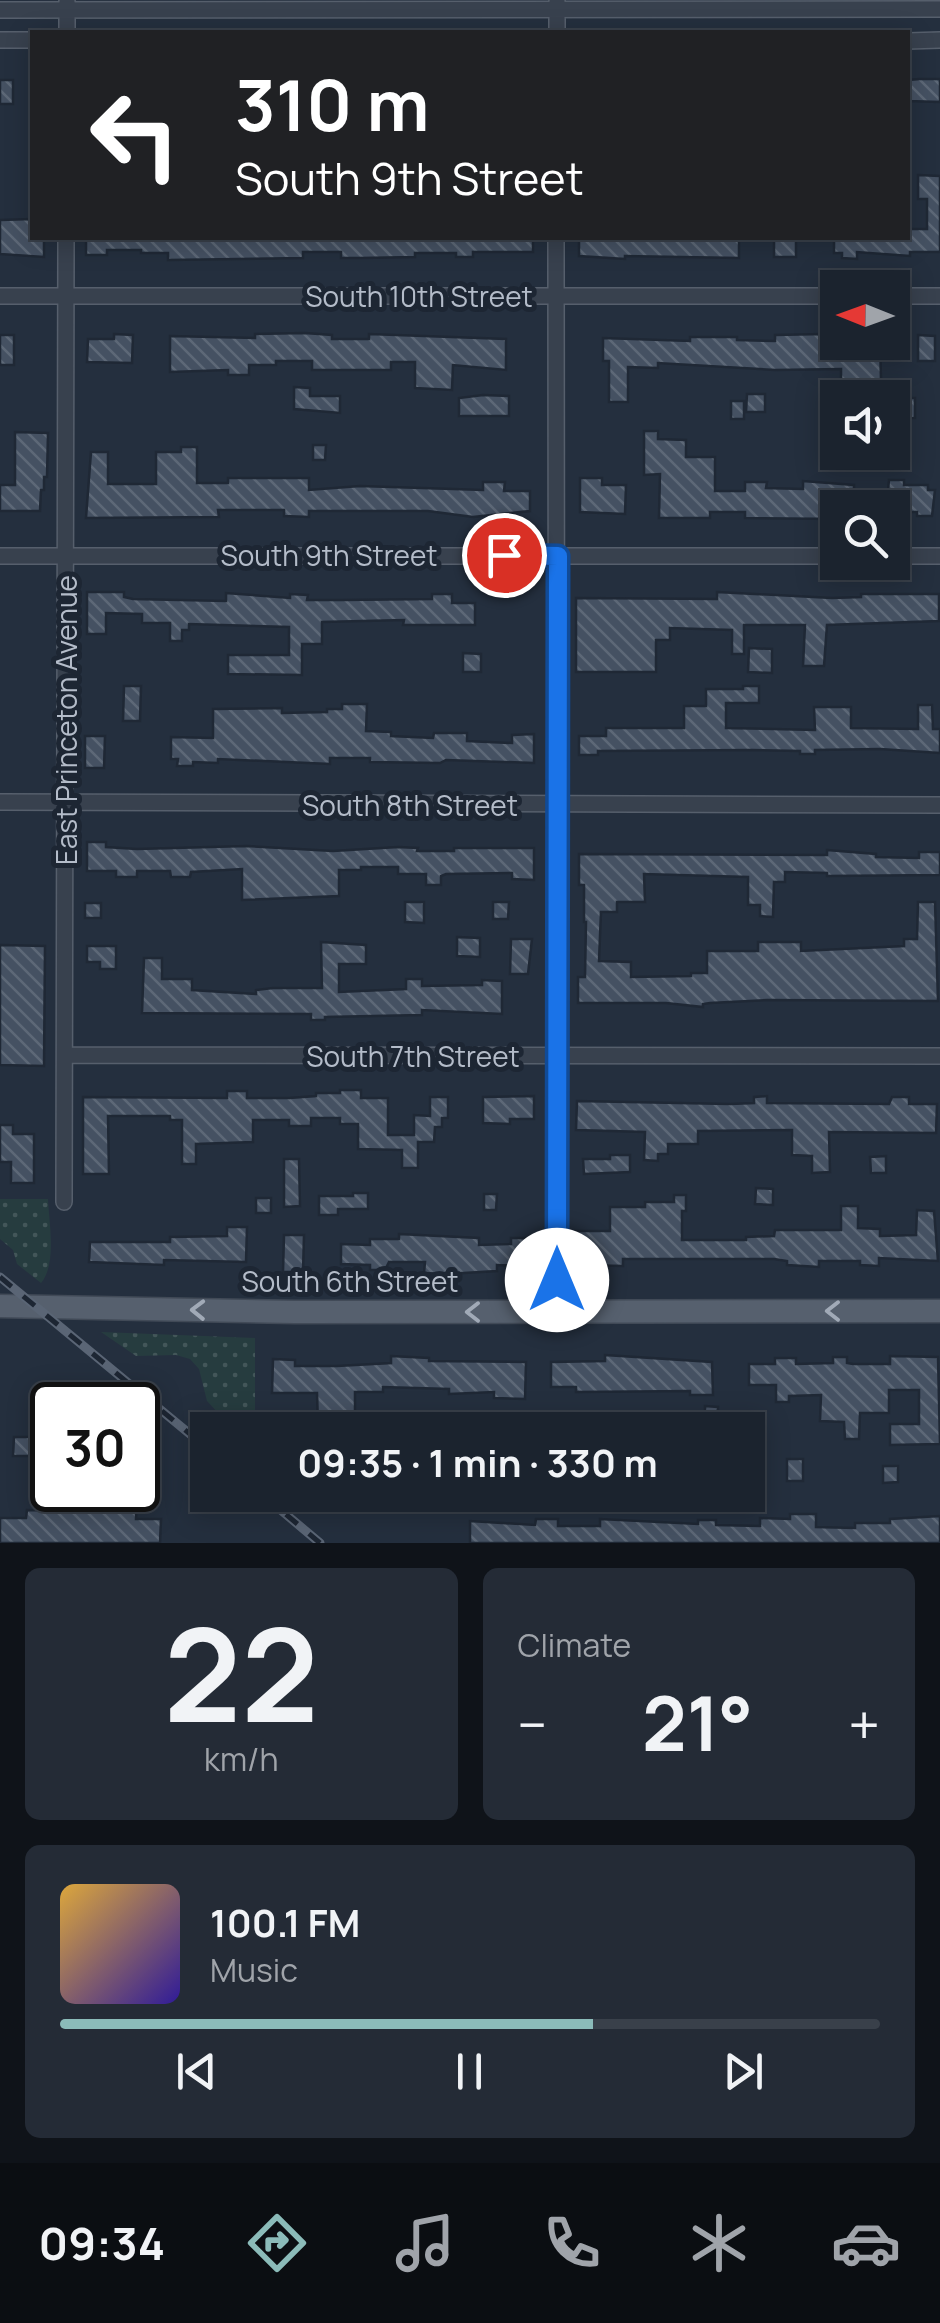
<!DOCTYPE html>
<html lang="en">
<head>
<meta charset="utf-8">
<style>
	:root { --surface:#1b232e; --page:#242b36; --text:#f1f3f6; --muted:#a0a4aa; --line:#39404a; --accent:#8bbbb9 }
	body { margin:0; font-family:Manrope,sans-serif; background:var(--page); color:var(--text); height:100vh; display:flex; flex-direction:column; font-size:38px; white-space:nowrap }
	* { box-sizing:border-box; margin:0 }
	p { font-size:32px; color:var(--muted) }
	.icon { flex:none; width:55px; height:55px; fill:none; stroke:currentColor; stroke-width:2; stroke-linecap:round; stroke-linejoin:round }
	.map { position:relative; height:1543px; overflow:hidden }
	.panel { display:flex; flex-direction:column; gap:25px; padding:25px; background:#0f1319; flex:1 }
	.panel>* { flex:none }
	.banner { position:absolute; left:30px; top:30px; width:880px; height:210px; border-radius:0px; box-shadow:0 5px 25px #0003,0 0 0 2px var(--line); background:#202124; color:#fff; overflow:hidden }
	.needle { width:65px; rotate:271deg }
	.controls { position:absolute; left:820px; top:270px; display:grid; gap:20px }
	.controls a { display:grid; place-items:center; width:90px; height:90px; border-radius:0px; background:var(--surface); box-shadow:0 5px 25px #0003,0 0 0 2px var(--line); font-size:50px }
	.speed { position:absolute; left:30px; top:1382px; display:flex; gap:20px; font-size:50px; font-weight:700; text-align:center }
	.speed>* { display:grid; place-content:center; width:130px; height:130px; border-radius:50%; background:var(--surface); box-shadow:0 5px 25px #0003,0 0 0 2px var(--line); line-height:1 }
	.speed .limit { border:5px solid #111; border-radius:15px; background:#fff; color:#111 }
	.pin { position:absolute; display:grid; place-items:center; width:85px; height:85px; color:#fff; margin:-42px; border:5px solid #fff; border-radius:50%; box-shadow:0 2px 10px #0007 }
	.me { position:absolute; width:110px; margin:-55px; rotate:0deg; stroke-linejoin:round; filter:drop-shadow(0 0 8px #0008) }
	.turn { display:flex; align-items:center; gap:35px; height:210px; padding:0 40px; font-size:45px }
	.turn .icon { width:130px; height:130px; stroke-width:2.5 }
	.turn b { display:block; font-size:70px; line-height:85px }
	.big { font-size:75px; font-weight:700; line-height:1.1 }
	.panel .card { flex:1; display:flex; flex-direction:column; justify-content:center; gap:15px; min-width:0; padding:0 35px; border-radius:15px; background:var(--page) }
	.panel .dial { align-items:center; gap:0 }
	.dial b { font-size:130px; line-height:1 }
	.song { display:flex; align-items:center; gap:30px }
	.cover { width:120px; height:120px; border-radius:15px; background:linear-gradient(135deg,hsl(40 70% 55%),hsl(250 70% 35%)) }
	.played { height:10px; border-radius:5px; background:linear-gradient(90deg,var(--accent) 65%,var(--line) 65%) }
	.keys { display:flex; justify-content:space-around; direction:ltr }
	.heat { display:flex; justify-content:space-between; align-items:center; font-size:55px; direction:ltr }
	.panel .tiles { flex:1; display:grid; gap:25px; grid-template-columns:1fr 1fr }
	.card:last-child { grid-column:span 2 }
	.trip { position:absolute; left:190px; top:1412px; width:575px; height:100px; border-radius:0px; background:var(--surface); box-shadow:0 5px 25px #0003,0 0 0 2px var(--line); font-weight:700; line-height:100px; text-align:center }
	.dock { display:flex; height:160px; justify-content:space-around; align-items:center; background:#0b0e12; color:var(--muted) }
	.dock .icon { width:70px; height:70px }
	.dock .current { color:var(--accent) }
	.dock b { font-size:45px; color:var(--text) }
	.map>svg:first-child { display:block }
</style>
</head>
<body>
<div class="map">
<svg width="940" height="1543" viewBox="0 0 940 1543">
	<defs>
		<pattern id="grass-dots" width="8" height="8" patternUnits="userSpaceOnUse" patternTransform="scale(2.5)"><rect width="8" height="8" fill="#263c3f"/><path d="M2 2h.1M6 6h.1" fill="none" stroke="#435659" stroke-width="1.8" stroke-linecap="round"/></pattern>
		<pattern id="building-back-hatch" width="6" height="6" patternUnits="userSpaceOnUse" patternTransform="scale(2.5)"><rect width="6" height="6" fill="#455162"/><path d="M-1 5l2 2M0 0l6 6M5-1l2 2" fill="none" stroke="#5d6877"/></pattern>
	</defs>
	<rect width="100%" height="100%" fill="#242f3e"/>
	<path fill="url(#grass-dots)" d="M0,1199H48C49,1223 57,1264 41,1283L17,1264L13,1250L0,1239Z
		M101,1332L255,1338V1430H234L207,1401L199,1369L190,1359L176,1355L136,1356Z"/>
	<path fill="url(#building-back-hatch)" stroke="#1f2835" stroke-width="2.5" d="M920,79H940V102L908,101V80Z
		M0,80H13V104H0Z
		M918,175L940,176V252H910V256L857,252V259L842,258V253H834V238H908V229H927V199H918Z
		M32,219V238H44V257L0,254V220Z
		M86,238H533V252H473V257H456V253H415V257L361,258H341V252H303V258L168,260V253H141V250H107V255H86Z
		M579,238H739V258L625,256V259L579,256Z
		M774,238H796V257H774Z
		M305,333L332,335V339H369V334L506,339V370L453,365L452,390L415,388V362H391V370H312V361H276V365H249V375H228V370L170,372V336L255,338V334Z
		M114,334L133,335L132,363L87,362L88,339H114Z
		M823,334V341L880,342L881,380H905V398H915V418H892V398H841V369L775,370L658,363V368L628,367V402H609V361H603V338L690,341V337H737V340L775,341V335Z
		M0,335H14V365H0Z
		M918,335L935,336V361H918Z
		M294,387L310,388V396H340V413L294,409Z
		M747,394H765V412H746Z
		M483,395L509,396V416H459V398Z
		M731,401H744V419H731Z
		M644,431H658V439L686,440V457H715V491H745V482H767L766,488L803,489V481L854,485V490H888L889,480H904V485H928V490H935L932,516H917V512H892V508H838V519L745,518V512H710V518H659L660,474L644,475Z
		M15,432L48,433L47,477H44V490H41L40,511H0V485H15Z
		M313,445H326L325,460H313Z
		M181,447H197V483H228V478H309V490L360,486L483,490V482H505L504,491H530V511L473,517L428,511H309V517L284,516V510H218L219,517L86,518L91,452H108V484H156V452H181Z
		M580,478H602V485H626L625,514L580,512Z
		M87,592H124V597L133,599L226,601V593L290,598V594L308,595L307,600H342L432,599V594H452V603H475V625H403L404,620L322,622V644H302V675L228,674V655H289V627L189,624V630H182V641H170V623H142V614L106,613V634H87Z
		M717,592L832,598L861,597V594H939V621L827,625L824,666H803L805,625H744V654H732V630L670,628V640H656V672H576V598L717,599Z
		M749,648L772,649V673L748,672Z
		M463,653L481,654V672H463Z
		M124,686H141L140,721H123Z
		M743,686H759V703H726V728L815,730L814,707H851V728L918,729V705H932L933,729H940V753L880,749L815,750V754H800V751L752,750L598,751V755H579V736H606V728H684V706H706V689H743Z
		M342,704H367L366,731L391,732V736L433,738L434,733H467V741L512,743V735L534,734V763L446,760L440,763L370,762V758H330V764L218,759V763L193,762V766H177L178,759H171V737L213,738V709L282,708V713L327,712V709H342Z
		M85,736H105L104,768H85Z
		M87,842H106V847L137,849L247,846L333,851L398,847L418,848L417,851H454V848H534V880L512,879V873L446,874L441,876V885H426V874H398V867H361V870H339V896L242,900V869L191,872L190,877H171L170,871H137V877H116V871H87Z
		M827,850L876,854V857L919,858V852H940V875L827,876V873L785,872V882H774L773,917L760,916V905H748V877L644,874L645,902H617V912H601L599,961L631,962V977L691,976V973H707V951H758V942H801V951L904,946V939H917L918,902H935L938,1001L767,1000L710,1003L703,1004V1007L666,1003H578V977H585L586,922H584V885H579V854L827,855Z
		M405,902H424V923L405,922Z
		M493,902H509L508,919H493Z
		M85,903H101V918H85Z
		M457,937L480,938V957L457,956Z
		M511,939H532L528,974H510Z
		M321,942L366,945V964H339V992L406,989V979H422V986L482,985V980L502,981V1014L422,1010V1015L325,1017V1020H311V1014L142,1013L144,958H162V979H192V990L256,994V990L273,988H322Z
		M0,945L45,946L44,1066L0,1065Z
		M87,946H116V969H100V962H87Z
		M340,1090H361V1098H388V1135H414V1115L430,1116V1097H448V1118H442V1127H435L434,1142H418V1168H402V1150L358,1149V1124H340V1118H311V1126H289V1120H253V1142L196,1144V1164H182V1120H170V1116H108L109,1174H83V1097L227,1098V1091H247V1098H289L316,1096V1093H340Z
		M534,1096V1119H510V1124L483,1123V1097Z
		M767,1096V1103L889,1104L892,1097H909V1104H937L936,1133L829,1132L830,1172L812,1173V1156L792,1155V1130L698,1131V1144H668V1154H658V1161L644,1160L645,1132L576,1130L577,1101L730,1104L754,1103V1097Z
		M0,1125H13V1134H34V1183H11V1162H0Z
		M610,1155H630V1172L584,1174L583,1159H610Z
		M886,1156V1173H871L870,1157Z
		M284,1159H299L300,1206L284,1207Z
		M756,1188L773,1189V1205L755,1204Z
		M353,1193H368V1209H338V1215H319V1196H353Z
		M484,1194H497L496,1210H484Z
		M674,1195H686V1211H682V1240H746V1237L774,1236L775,1230H841V1206H858V1228L880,1229V1236L916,1235L917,1210L934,1211L938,1261L879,1258V1266L860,1265V1261H819V1267L787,1265V1261L774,1259H623V1266L575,1265V1231H610V1207H645V1202H674Z
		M256,1198H271V1213H256Z
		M227,1227H247L246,1262L164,1260V1265L89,1262L90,1242H170V1237L227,1236Z
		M399,1234L479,1238V1245L511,1244V1238H532L531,1266L497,1265V1271L447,1274L424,1273L425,1262H389L385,1270H370V1265L341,1264V1244L370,1245V1239H399Z
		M284,1235H304L303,1272H283Z
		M605,1355L712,1362L713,1395H690V1391L576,1392V1387H551V1362L605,1361Z
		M391,1356L429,1358V1361L526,1362L525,1399L494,1398V1392L449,1394V1389L383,1387V1392H355V1430H338V1424L318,1425L317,1393H272L273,1359L295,1360V1366H337L391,1363Z
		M890,1356L938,1357L940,1444L890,1445V1424H919V1390H889V1413H860L859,1439H845L844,1422L820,1421L821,1395L789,1396V1402H776V1385H749V1364H775V1358H796V1364L833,1363V1357H847V1363L853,1364H890Z
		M705,1406L718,1407L717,1423H705Z
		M14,1437H35L34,1456H13Z
		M787,1459H803V1481H787Z
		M883,1466H898V1482L883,1483Z
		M92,1490H137L136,1519H161L160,1543H0V1518H26L27,1510L92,1512Z
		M437,1495H459V1511H437Z
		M790,1514H816V1527L855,1528V1523H890V1519L940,1516V1543H470V1521L535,1525L536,1519H558V1526H600V1519L698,1524V1520H716V1525L760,1526V1518L790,1519Z"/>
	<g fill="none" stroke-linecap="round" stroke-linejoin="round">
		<defs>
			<path id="minor" d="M557,2V32
				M0,10L940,9
				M67,32V2
				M0,40H32
				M908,41L940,40
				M556,238L557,1312
				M0,296H838
				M892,296H940
				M0,556H838
				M892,556H940
				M0,802L940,805
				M65,1055L940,1056
				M64,1202L66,238"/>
			<path id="primary" d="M0,1306L295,1312L940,1311"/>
		</defs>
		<use href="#minor" stroke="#565f6c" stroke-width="18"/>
		<use href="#primary" stroke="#414a57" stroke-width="25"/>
		<use href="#minor" stroke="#38414e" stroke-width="15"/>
		<use href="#primary" stroke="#56606e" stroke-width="22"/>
		<defs>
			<path id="rail" d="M0,1277L208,1449
				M263,1495L320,1543"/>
		</defs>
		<use href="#rail" stroke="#5a6575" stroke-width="9"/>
		<use href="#rail" stroke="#1d2633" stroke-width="5" stroke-dasharray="15" stroke-linecap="butt"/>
	</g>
	<defs><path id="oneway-chevron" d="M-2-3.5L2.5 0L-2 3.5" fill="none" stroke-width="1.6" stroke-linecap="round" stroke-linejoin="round" transform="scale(2.5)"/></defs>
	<g stroke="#a1aab7">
		<use href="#oneway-chevron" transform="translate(198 1310) rotate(-179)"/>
		<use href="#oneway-chevron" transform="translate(833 1311) rotate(180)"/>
		<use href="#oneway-chevron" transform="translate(473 1312) rotate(-180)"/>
	</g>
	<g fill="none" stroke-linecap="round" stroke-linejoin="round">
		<defs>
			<path id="route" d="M504,555L558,556L557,1280"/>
		</defs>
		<use href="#route" stroke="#114b97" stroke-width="25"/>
		<use href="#route" stroke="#1a73e8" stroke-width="18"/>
	</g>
	<g text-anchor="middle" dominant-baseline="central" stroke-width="10" stroke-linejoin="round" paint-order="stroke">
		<g font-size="28" fill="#b4bcc9" stroke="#1d2633">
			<text x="419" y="296">South 10th Street</text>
			<text x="329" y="555">South 9th Street</text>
			<text transform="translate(66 720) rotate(-90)">East Princeton Avenue</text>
			<text x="410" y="805">South 8th Street</text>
			<text x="413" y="1056">South 7th Street</text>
			<text x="350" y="1281">South 6th Street</text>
		</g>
	</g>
</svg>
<div class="controls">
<a><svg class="needle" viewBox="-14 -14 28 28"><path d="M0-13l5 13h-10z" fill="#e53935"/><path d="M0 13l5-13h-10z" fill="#a0a4aa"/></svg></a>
<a><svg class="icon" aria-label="sound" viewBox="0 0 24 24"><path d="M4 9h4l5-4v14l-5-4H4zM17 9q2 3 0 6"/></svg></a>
<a><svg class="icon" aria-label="search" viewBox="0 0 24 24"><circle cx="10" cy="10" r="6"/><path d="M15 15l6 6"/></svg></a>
</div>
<div class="speed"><div class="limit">30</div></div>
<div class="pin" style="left:504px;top:555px;background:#d93025"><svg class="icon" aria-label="arrive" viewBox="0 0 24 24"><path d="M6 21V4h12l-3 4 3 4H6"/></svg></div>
<svg class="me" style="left:557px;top:1280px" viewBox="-20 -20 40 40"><circle r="19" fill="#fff"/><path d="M0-13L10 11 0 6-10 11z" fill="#1a73e8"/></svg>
<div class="trip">09:35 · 1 min · 330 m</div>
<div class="banner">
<div class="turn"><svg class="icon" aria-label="left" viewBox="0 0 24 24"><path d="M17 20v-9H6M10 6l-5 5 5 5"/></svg><div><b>310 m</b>South 9th Street</div></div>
</div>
</div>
<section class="panel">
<div class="tiles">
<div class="card dial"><b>22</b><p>km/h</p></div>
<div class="card"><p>Climate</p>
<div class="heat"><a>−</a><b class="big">21°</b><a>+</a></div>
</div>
<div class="card">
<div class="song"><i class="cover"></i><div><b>100.1 FM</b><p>Music</p></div></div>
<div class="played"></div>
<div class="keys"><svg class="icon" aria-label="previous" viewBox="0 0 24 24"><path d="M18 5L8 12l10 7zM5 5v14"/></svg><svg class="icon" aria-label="pause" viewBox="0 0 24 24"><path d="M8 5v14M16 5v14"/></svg><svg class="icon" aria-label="next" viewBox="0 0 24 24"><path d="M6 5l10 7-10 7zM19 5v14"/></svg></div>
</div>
</div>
</section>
<nav class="dock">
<b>09:34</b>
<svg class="icon current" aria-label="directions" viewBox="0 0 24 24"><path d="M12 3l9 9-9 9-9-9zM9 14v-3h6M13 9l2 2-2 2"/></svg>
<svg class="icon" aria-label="music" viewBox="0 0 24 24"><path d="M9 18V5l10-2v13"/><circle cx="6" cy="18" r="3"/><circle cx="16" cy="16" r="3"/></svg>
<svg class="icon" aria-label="phone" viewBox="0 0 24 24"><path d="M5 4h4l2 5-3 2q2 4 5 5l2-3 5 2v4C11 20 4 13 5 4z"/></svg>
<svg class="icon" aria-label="climate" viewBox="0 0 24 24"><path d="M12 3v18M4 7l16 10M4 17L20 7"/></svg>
<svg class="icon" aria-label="car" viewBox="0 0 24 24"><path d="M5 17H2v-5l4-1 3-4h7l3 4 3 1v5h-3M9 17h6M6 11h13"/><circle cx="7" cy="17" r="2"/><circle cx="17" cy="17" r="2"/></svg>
</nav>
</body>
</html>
